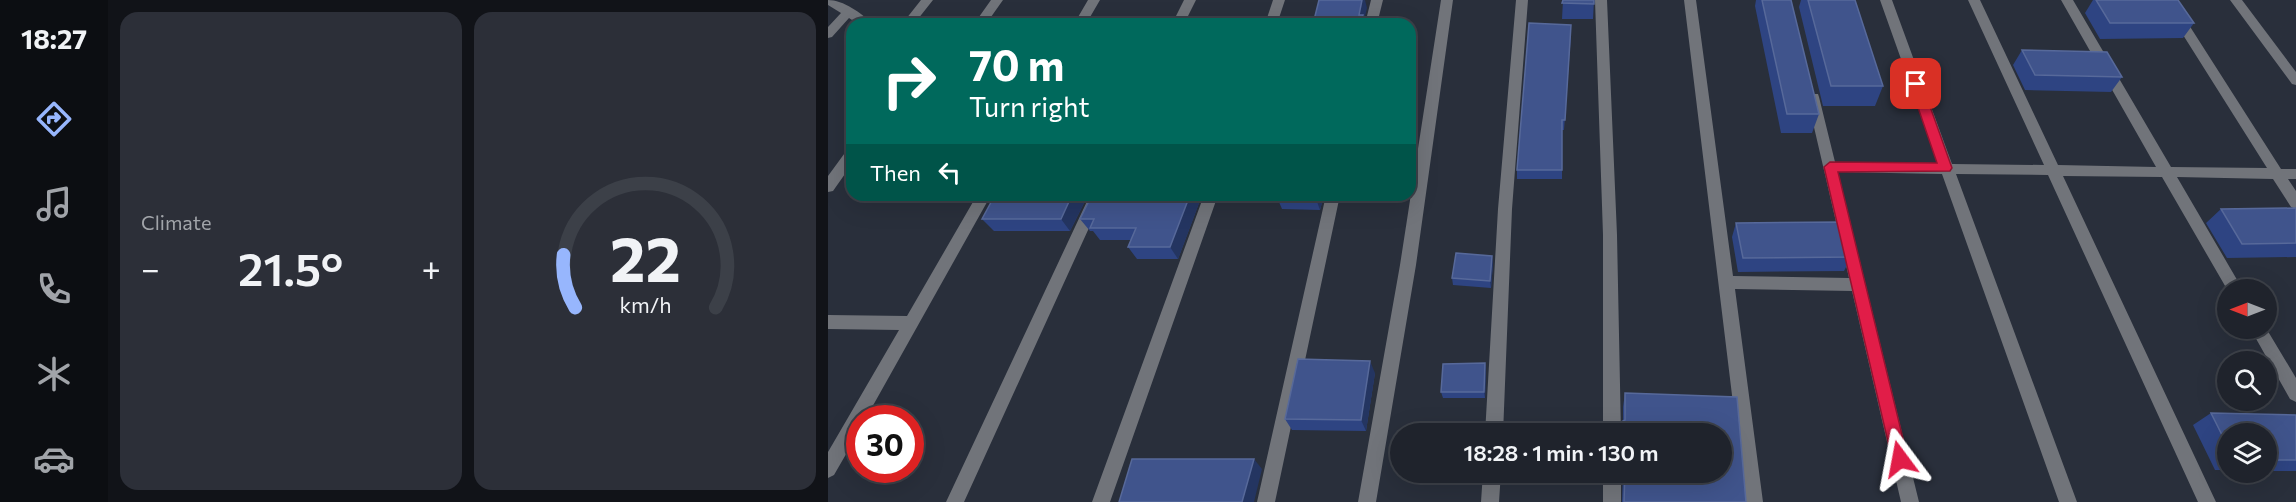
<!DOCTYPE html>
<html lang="en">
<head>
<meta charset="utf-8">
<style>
	:root { --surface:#1f232c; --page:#2c2f38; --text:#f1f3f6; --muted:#a1a4a9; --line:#3c4048; --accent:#97b6fd }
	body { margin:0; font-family:Commissioner,sans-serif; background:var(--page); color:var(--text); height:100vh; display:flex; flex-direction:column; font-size:22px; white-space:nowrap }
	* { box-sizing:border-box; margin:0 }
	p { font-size:20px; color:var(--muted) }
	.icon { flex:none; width:33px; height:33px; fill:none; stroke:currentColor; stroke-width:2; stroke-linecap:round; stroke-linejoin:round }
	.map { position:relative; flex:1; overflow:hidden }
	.sheet { display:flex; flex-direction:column; gap:12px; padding:12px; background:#111318; width:720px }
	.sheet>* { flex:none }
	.hud { position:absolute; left:18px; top:18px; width:570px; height:183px; border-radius:18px; box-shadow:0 6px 24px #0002,0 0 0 2px var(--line); background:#00695c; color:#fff; overflow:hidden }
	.needle { width:39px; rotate:270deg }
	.tools { position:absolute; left:1389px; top:279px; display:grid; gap:12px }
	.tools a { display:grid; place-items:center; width:60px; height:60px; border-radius:50%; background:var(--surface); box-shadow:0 6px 24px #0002,0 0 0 2px var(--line); font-size:30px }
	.speed { position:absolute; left:18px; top:405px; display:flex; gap:12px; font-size:30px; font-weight:700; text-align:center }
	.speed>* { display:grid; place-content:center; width:78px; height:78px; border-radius:50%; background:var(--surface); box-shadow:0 6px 24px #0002,0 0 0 2px var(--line); line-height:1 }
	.speed .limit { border:9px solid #d22; background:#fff; color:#111 }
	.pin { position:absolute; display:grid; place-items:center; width:51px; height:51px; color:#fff; margin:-26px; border-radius:12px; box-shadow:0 3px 9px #0006 }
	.me { position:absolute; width:66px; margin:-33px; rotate:347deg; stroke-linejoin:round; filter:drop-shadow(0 0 4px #0008) }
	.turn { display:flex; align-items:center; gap:21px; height:126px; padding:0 24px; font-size:27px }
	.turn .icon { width:78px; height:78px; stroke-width:2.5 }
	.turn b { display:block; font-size:42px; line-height:51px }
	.then { display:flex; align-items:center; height:57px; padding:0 24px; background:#0003; gap:12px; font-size:22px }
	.big { font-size:45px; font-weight:600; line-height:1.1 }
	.sheet .card { flex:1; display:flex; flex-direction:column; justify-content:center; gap:9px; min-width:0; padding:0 21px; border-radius:18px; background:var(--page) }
	.sheet .dial { align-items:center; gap:0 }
	.dial svg { height:156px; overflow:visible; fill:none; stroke:var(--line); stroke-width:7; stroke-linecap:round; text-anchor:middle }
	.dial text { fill:var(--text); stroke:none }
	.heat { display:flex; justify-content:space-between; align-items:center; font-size:33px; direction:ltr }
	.sheet .tiles { flex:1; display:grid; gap:12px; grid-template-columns:repeat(2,1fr) }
	.trip { position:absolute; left:562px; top:423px; width:342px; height:60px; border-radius:30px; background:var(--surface); box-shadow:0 6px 24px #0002,0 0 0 2px var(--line); font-weight:600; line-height:60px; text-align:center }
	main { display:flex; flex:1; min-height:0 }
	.tabs { display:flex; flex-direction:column; width:108px; justify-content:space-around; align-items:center; background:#0c0e12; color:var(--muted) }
	.tabs .icon { width:42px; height:42px }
	.tabs .selected { color:var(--accent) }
	.tabs b { font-size:27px; color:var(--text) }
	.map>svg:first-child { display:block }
</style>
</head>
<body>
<main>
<nav class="tabs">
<b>18:27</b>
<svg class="icon selected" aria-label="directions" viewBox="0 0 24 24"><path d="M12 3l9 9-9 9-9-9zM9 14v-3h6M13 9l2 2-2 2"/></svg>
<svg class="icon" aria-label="music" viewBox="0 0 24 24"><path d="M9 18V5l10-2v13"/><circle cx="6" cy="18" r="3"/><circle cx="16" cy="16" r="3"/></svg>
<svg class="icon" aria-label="phone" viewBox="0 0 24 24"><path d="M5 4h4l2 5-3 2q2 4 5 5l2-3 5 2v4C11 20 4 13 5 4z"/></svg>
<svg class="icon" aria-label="climate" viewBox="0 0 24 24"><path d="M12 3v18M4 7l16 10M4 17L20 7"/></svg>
<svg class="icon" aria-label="car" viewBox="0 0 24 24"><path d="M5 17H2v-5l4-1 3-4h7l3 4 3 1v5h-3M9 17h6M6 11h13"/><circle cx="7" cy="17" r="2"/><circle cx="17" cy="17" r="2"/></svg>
</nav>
<section class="sheet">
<div class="tiles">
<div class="card"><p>Climate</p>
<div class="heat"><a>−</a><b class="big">21.5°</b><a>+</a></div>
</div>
<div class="card dial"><svg viewBox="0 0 100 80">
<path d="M14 69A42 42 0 1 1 86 69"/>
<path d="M14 69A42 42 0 0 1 8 42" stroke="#97b6fd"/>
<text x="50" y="56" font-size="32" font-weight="700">22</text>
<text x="50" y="72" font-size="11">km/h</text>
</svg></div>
</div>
</section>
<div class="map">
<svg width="1468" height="502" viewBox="0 0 1468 502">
	<rect width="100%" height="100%" fill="#292f3b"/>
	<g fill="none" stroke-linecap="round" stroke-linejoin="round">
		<path fill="#71747a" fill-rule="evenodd" d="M0,0C15,0 34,13 44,24H30L21,18L4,37L0,38V27L13,13L0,5Z
			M93,0H105L86,24H74Z
			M163,0H175L158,24H146Z
			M260,0H272L258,24H246Z
			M356,0H368L356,24H344Z
			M445,0H457L449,24H437Z
			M543,0H555L549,24H537Z
			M613,0H625L588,265L548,502H530L572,265Z
			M688,0H700L684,209L675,434H657L670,209Z
			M767,0H779L789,235L793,434H775V235Z
			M856,0H868L905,276L1021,278L979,97L980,94H990L991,97L1007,162L1110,163L1052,0H1064L1124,164L1216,165L1140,0H1152L1230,165L1328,167L1233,0H1245L1343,167L1439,168L1333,0H1345L1453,169H1468V179H1460L1468,191V209L1463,207L1445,179L1349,177L1415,290L1400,291L1334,177L1235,176L1388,502H1370L1220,175L1128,174L1249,502H1231L1114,174L1010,172L1091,502H1073L1024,291L907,289L935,502H917Z
			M1402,0H1414L1468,72V85L1464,84Z
			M24,149V164L5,191L0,192V176L19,150Z
			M149,195H163L38,418H32V430L6,475L0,478V452L71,330L0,329V315L79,316Z
			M262,195H276L136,502H118Z
			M376,195H390L282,502H264Z
			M498,195H512L447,502H429Z
			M1422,328H1438L1468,378V402L1462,399Z
			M655,472H673L671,502H653Z
			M775,472H793V502H775Z"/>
	</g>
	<path fill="#2e4482" d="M735,0H766L765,19H734Z
		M928,0H963L991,114L984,133H953L927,6Z
		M973,0H1027L1055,86L1047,106H995L971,7Z
		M1265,0H1350L1366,23L1355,38L1272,39L1257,13Z
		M743,35L736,130H734V179H689V170Z
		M1194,50L1294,77L1283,92L1197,90L1185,65Z
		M167,195H260L242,231H166L154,219Z
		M374,195L350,259H309L300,247L303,240H272L265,231H262L252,219Z
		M448,195H496L492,210L454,209Z
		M1468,208V257L1399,258L1378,223L1393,209Z
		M908,223L1023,257L1016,271L910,272L904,237Z
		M665,263L663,288L625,285L624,278Z
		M657,363L658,370L657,398H615L613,392Z
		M547,373L538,431L464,430L457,419Z
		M797,393L909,397L918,502H794L795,472H894V434H790L791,423L795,421V407Z
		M1383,413L1468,415V471H1438V434H1400V470H1387L1365,425Z"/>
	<path fill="#243561" d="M534,0H537L539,8L536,20L537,24H533L531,15Z
		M244,195H260L242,231L233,219Z
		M362,195H374L350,259L342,247Z
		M487,195H496L492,210L487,196Z
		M664,256L665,263L663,288L662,281Z
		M542,361L547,373L538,431L533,420Z
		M657,363L658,370L657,398L656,392Z
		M426,459L434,469L426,502H414Z"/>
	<path fill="#40548c" stroke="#57699a" stroke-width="1.5" d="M491,0H534L531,15H535L533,24H485Z
		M735,0H766V4L734,3Z
		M934,0H963L991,114H959Z
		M980,0H1027L1055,86H1003Z
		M1268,0H1350L1366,23H1282Z
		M701,23L743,25L737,120H734V170H689Z
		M1194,50L1279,52L1294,77L1207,75Z
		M167,195H244L233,219H154Z
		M264,195H362L342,247H300L308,228H262L266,219H252Z
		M448,195H487V196Z
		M1468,208V243L1414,244L1393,209Z
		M1014,222L1023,257L915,258L908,223Z
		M628,253L664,256L662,281L624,278Z
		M470,359L542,361L533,420L457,419Z
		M657,363L656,392H613L615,364Z
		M797,393L909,397L918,502H796L797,472H894V434H791V423L797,420Z
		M1383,413L1468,415V460H1438V434H1400V447Z
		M304,459H426L414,502H291Z"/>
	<path fill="#e11d48" stroke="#92132f" stroke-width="1.5" d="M1088,80L1094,84L1124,168L1122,171L1010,172L1080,459L1078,464L1072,466L1066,464L1064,459L996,167L1002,162L1109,163L1082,84Z"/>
</svg>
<div class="tools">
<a><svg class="needle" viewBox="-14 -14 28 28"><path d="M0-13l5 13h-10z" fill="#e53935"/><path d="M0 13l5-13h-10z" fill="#a1a4a9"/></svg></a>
<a><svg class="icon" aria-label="search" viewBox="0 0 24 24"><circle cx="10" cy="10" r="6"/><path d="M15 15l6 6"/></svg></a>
<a><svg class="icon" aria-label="layers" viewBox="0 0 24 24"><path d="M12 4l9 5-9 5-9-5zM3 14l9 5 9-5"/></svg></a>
</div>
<div class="speed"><div class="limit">30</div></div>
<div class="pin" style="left:1088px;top:84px;background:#d93025"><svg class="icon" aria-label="arrive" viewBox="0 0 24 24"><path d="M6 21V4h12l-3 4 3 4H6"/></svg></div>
<svg class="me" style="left:1072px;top:459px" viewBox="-20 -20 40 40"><path d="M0-17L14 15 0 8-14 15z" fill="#e11d48" stroke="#fff" stroke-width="4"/></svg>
<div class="trip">18:28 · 1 min · 130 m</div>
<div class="hud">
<div class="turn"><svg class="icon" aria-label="right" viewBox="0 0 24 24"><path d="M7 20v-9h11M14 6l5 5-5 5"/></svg><div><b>70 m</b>Turn right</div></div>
<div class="then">Then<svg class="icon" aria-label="left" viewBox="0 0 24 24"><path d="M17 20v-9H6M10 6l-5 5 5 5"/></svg></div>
</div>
</div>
</main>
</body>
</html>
